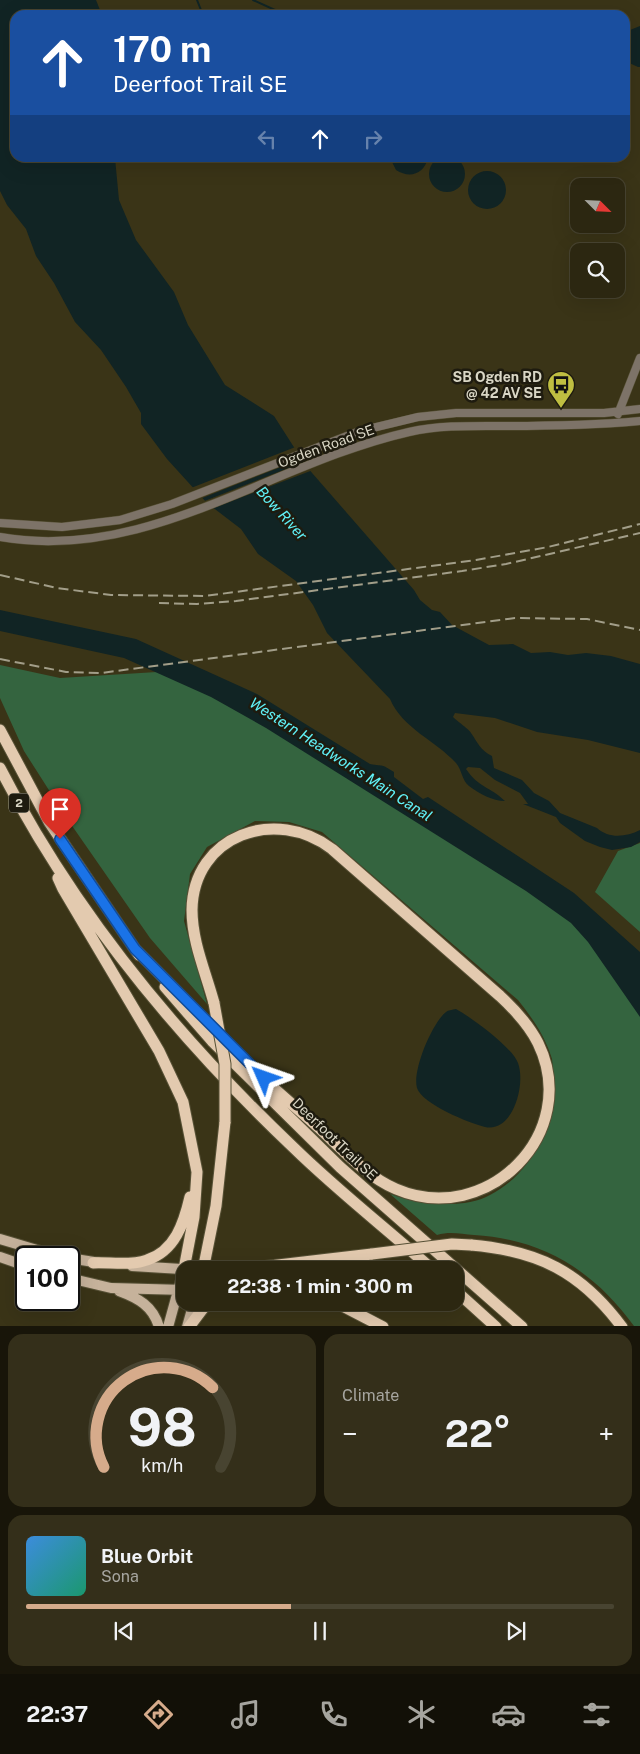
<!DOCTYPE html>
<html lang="en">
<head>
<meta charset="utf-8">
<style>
	:root { --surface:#2c2711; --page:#342f1a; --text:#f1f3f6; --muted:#a6a59f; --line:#484431; --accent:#d6ab8b }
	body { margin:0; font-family:"Public Sans",sans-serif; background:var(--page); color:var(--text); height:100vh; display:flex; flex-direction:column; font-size:19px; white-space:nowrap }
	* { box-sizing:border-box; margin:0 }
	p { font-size:16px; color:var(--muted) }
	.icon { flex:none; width:28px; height:28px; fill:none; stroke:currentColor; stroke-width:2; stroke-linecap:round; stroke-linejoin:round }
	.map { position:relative; height:1326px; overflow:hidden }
	.drawer { display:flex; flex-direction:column; gap:8px; padding:8px; background:#181509; flex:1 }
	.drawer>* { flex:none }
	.banner { position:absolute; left:10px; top:10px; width:620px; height:152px; border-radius:15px; box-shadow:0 5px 20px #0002,0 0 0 1px var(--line); background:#1a4fa0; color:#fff; overflow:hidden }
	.needle { width:32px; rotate:114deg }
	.buttons { position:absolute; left:570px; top:178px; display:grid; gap:10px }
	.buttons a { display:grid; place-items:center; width:55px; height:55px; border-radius:10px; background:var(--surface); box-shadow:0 5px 20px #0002,0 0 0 1px var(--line); font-size:25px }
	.speed { position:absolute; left:15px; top:1246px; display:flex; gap:10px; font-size:25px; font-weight:700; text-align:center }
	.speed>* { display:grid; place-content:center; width:65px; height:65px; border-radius:50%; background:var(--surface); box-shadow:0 5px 20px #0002,0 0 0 1px var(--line); line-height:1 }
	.speed .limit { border:2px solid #111; border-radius:8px; background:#fff; color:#111 }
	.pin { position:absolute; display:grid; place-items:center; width:42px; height:42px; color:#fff; margin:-51px -21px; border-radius:50% 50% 50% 0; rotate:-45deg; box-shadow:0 0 5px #0007 }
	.pin .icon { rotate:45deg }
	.me { position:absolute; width:55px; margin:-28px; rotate:313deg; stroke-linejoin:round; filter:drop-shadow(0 0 4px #0008) }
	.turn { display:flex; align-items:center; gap:18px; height:105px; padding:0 20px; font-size:22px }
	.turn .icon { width:65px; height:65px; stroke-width:2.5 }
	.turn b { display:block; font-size:35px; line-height:42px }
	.lanes { display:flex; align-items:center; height:48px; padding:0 20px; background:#0003; justify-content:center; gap:25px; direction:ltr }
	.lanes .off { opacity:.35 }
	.big { font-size:38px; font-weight:700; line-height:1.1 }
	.drawer .widget { flex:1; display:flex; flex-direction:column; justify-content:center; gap:8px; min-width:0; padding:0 18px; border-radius:15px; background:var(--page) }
	.drawer .dial { align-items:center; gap:0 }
	.dial svg { height:130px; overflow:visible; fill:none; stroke:var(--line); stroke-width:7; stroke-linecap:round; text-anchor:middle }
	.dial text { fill:var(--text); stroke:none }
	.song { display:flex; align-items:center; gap:15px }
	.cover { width:60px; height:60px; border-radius:8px; background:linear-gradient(135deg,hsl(210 70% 55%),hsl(160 70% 35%)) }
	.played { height:5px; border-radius:2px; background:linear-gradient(90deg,var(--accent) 45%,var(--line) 45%) }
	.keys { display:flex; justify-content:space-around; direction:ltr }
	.heat { display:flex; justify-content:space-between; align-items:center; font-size:28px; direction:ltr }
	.drawer .tiles { flex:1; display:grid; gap:8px; grid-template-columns:1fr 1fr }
	.widget:last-child { grid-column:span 2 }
	.trip { position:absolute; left:176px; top:1261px; width:288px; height:50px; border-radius:15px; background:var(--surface); box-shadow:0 5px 20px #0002,0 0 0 1px var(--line); font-weight:700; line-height:50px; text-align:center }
	.dock { display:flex; height:80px; justify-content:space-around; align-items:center; background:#121007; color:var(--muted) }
	.dock .icon { width:35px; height:35px }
	.dock .selected { color:var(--accent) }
	.dock b { font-size:22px; color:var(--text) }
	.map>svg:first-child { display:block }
</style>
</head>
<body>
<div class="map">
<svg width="640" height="1327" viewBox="0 0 640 1327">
	<rect width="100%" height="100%" fill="#3a3417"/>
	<path fill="#34643f" d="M0,665L60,678L173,671L260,716L577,921L640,999V1326H634C594,1271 543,1239 474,1235C461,1234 450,1231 437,1235L390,1194C417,1204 463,1210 490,1195C532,1173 554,1127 553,1082C553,1074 553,1066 552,1059C545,1036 533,1019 518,1000L322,832L289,822L255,821L207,847L190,874L184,921L207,1004L150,938L68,820L24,751L0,698Z
		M640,843V932L595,892L618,851Z"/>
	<path fill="#112424" d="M0,0H96L102,15H15V158H115L119,200L136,240L174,292L188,325L225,385L274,416L306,466L414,590L420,600L432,610L440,612L452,625L489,645L513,644L531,653L550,652L568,655L586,653L611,656L640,664V753L588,740L537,732L495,718L455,713L453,717C457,721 470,730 471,733C478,743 480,750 492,756L494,768L522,780L534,793L549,801L560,813L597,828C609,839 626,837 640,830V842L631,847L612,850L600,847L585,841L560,823L556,817L523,804H528L520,793L495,780L480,768L468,767L466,769C479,788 489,786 505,801C492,801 480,794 469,786C462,781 462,770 456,763C435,740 403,729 390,699L327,633L313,605L296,581L258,554L241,529L207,503L167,459L141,424V413L126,387L101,350L75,322L54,283L36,256L26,229L7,205L0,191Z
		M640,26V67H638L625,61V32Z
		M429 174a18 18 0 1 1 36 0a18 18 0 1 1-36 0Z
		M390,158H428C424,174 410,179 396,170Z
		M468 190a19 19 0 1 1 38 0a19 19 0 1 1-38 0Z
		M0,610L136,639L257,694L370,764C385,767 380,763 394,772V777L423,799L428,797L574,893L640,952V1017L588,942L571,923L526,891L266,728L211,697L124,658L0,631Z
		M456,1009C471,1017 513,1048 518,1063C526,1084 513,1133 485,1127C469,1123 422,1104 417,1088C412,1071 432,1023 446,1012C448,1010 452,1010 456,1009Z"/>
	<path fill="#3a3417" d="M298,446L304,458L230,487L200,499L191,488Z
		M306,461L313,470L211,509L202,502Z"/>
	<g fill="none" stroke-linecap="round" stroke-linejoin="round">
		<path stroke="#112424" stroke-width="2" d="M197,0L203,15
			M253,0L286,15"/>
		<defs>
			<path id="minor" d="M618,414L640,358
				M0,523L62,527L120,520L172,504L360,431L418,417L456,413H604L640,409
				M0,537C146,563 272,463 409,432C440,425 473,426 504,426C549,426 595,425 640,421"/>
			<path id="major" d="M0,1239L64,1258
				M0,1257L26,1266
				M69,1258L100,1263
				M132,1266L198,1270
				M69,1278L111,1288L185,1290
				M119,1291C138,1298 153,1306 159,1327
				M168,1327L184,1269
				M187,1327L194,1302"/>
			<path id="highway" d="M0,730L49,822L139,955
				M0,768C73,911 177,1037 294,1148C338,1191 387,1229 433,1270
				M58,878L63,889L159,1051L183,1102L197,1172L194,1217L184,1269
				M135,949C173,987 211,1026 249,1065C271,1087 296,1107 319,1128C342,1149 367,1177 396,1189C487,1228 582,1133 538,1043C529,1025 514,1009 500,996L332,849C276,806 193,835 192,910C192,942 206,973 214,1003
				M165,987L212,1041L340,1167L522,1327
				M471,1245C539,1251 581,1272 622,1327
				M93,1263C109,1262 132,1266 147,1260C175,1251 184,1223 190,1197
				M203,1270L216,1206L225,1122
				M210,1270L243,1269L372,1254
				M455,1290L496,1327
				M335,1302L383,1327
				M189,1327L208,1302"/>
		</defs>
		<use href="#minor" stroke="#575136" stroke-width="9"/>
		<use href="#major" stroke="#575136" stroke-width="12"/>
		<use href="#highway" stroke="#575136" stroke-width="13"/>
		<use href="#minor" stroke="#7d7368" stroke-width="8"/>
		<use href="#major" stroke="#c6b29b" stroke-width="10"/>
		<use href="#highway" stroke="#e3caaf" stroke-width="11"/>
		<path stroke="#a29e89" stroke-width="2" stroke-dasharray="10 5" stroke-linecap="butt" d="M0,575L57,588L111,595L205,596L476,560L548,547L640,524
			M159,603L197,604L236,601L462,571L506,564L640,533
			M0,659L66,672L101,673L515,618L587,619L640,630"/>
		<defs>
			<path id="highway-bridge" d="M214,1003L225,1064V1122
				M372,1254L452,1244L471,1245"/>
		</defs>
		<use href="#highway-bridge" stroke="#575136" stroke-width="13" stroke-linecap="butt"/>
		<use href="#highway-bridge" stroke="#e3caaf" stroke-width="11"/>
	</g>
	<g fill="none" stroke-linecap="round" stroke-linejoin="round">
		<defs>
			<path id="route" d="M60,839L135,949L264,1078"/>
		</defs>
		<use href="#route" stroke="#114b97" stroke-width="12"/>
		<use href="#route" stroke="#1a73e8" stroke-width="9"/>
	</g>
	<defs>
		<symbol id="bus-pin" viewBox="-11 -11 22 30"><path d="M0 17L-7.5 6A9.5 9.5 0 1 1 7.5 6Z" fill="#bfbe41" stroke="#1e1b0f"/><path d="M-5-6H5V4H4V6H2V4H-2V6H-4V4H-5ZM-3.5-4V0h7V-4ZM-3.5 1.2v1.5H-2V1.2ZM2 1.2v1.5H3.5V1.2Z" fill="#111"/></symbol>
	</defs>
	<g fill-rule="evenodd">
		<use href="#bus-pin" x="545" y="369" width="32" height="43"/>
	</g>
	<g text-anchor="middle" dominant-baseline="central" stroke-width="5" stroke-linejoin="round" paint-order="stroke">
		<rect fill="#1e1b0f" stroke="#a19e8e" stroke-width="1" x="9" y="793.5" width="20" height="19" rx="4"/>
		<g font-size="12" font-weight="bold" fill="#d9d6c5">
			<text x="19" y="803">2</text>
		</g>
		<g font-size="14" font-weight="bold" fill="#d9d6c5" stroke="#1e1b0f" text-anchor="end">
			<text x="542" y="377">SB Ogden RD<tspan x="542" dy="16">@ 42 AV SE</tspan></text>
		</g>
		<g font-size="14" fill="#d9d6c5" stroke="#1e1b0f">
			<text transform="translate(326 446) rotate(-20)">Ogden Road SE</text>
			<text transform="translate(335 1139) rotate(44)">Deerfoot Trail SE</text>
		</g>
		<g font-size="15" font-style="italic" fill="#60f1f7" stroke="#1e1b0f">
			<text transform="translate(282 513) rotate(48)">Bow River</text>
			<text transform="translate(341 759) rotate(33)">Western Headworks Main Canal</text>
		</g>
	</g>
</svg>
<div class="buttons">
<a><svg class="needle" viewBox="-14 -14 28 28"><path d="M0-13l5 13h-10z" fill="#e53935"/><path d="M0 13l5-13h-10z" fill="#a6a59f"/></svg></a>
<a><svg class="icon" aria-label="search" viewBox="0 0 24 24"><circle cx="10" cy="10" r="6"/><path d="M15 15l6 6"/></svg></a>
</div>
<div class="speed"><div class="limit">100</div></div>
<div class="pin" style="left:60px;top:839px;background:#d93025"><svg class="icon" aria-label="arrive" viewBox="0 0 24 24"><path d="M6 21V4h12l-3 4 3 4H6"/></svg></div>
<svg class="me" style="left:264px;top:1078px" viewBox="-20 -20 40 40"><path d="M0-17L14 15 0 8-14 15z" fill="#1a73e8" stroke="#fff" stroke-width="4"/></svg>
<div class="trip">22:38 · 1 min · 300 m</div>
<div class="banner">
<div class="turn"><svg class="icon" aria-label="ahead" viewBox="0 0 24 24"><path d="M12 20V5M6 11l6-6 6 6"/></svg><div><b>170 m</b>Deerfoot Trail SE</div></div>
<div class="lanes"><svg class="icon off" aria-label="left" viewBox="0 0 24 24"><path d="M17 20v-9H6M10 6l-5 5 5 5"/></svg><svg class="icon" aria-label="ahead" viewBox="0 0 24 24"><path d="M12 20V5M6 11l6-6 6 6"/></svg><svg class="icon off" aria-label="right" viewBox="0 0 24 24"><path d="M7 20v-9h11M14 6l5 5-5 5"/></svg></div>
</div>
</div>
<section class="drawer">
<div class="tiles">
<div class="widget dial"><svg viewBox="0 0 100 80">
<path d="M14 69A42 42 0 1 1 86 69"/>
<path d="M14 69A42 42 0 0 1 81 20" stroke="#d6ab8b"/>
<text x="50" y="56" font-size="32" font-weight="700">98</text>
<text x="50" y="72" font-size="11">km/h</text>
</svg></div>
<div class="widget"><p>Climate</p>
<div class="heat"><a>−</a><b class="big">22°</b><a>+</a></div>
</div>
<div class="widget">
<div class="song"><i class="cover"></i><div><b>Blue Orbit</b><p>Sona</p></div></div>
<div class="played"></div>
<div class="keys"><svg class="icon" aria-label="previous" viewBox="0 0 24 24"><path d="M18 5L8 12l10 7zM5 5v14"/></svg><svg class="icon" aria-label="pause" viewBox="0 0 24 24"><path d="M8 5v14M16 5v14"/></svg><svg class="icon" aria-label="next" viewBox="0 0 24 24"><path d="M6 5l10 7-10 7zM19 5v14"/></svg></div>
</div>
</div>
</section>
<nav class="dock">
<b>22:37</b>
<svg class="icon selected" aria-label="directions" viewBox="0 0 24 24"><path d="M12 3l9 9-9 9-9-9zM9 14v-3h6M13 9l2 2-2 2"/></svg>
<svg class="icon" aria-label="music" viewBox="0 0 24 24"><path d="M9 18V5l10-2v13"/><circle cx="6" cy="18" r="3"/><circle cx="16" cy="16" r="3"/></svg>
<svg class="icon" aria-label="phone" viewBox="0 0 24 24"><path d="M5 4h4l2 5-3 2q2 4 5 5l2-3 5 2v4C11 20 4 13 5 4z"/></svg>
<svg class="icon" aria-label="climate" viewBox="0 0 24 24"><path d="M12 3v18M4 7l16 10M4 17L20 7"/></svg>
<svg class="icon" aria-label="car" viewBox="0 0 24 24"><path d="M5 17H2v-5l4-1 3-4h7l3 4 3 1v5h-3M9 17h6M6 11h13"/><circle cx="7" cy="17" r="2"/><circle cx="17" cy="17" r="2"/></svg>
<svg class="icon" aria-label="filters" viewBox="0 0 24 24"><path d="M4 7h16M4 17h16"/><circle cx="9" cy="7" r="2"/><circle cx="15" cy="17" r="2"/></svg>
</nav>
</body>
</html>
